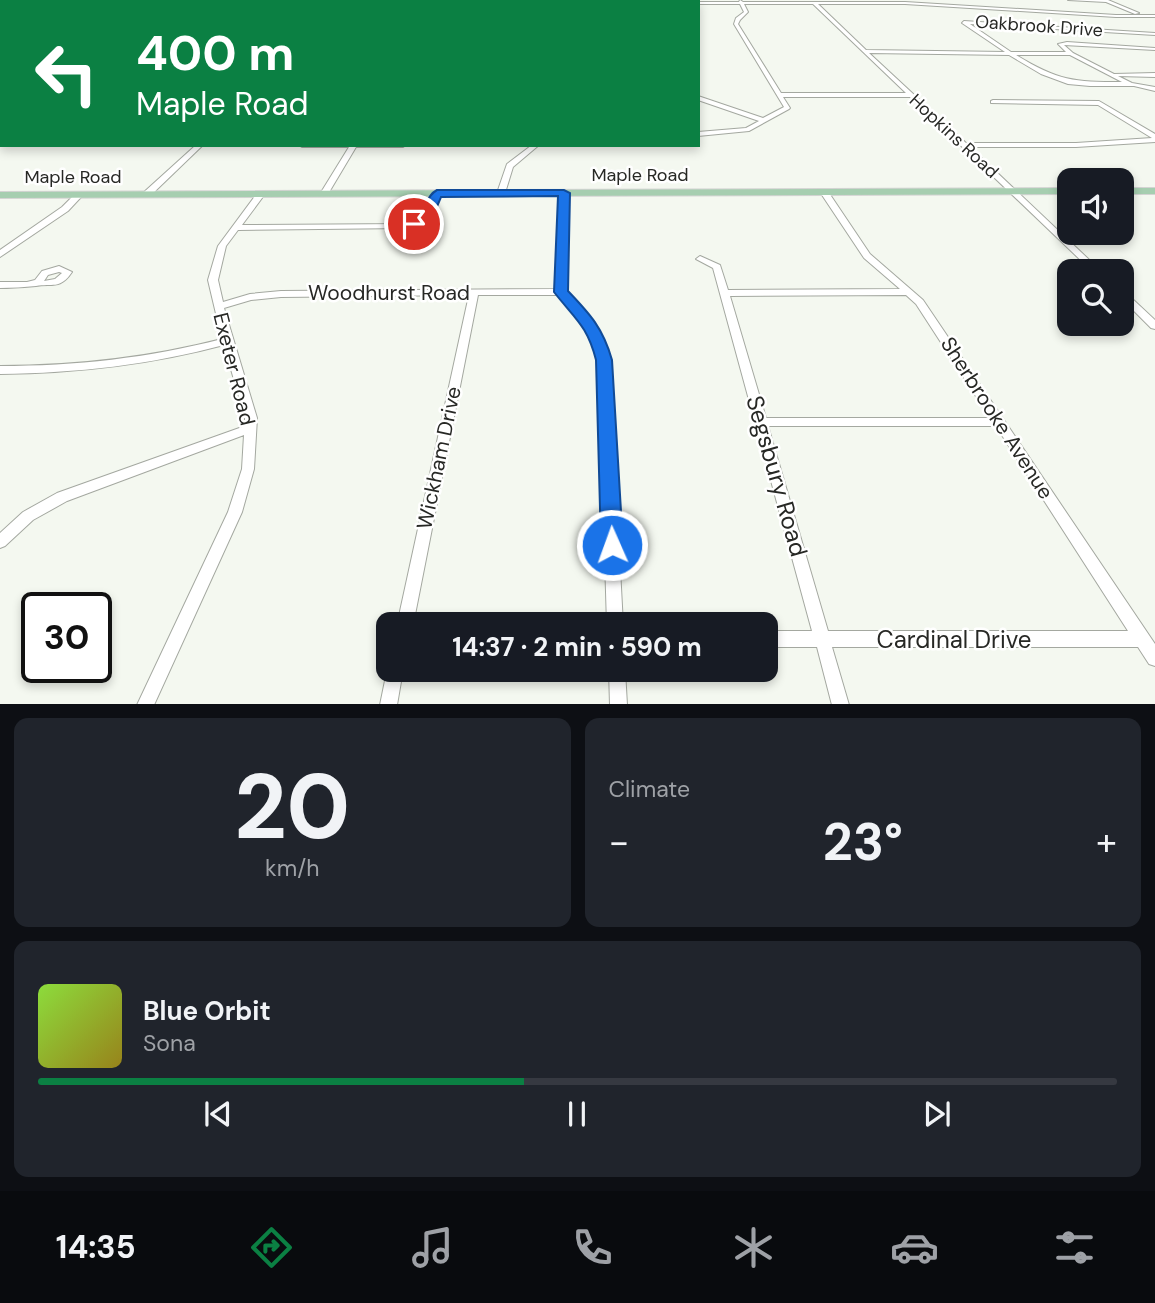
<!DOCTYPE html>
<html lang="en">
<head>
<meta charset="utf-8">
<style>
	:root { --surface:#171b24; --page:#20242c; --text:#f1f3f6; --muted:#9ea1a6; --line:#363941; --accent:#0b8043 }
	body { margin:0; font-family:"DM Sans",sans-serif; background:var(--page); color:var(--text); height:100vh; display:flex; flex-direction:column; font-size:26px; white-space:nowrap }
	* { box-sizing:border-box; margin:0 }
	p { font-size:23px; color:var(--muted) }
	.icon { flex:none; width:38px; height:38px; fill:none; stroke:currentColor; stroke-width:2; stroke-linecap:round; stroke-linejoin:round }
	.map { position:relative; height:704px; overflow:hidden }
	.side { display:flex; flex-direction:column; gap:14px; padding:14px; background:#0d0f14; flex:1 }
	.side>* { flex:none }
	.top-card { position:absolute; left:0px; top:0px; width:700px; height:147px; box-shadow:0 4px 10px #0003; background:#0b8043; color:#fff; overflow:hidden }
	.fabs { position:absolute; left:1057px; top:168px; display:grid; gap:14px }
	.fabs a { display:grid; place-items:center; width:77px; height:77px; border-radius:14px; background:var(--surface); box-shadow:0 4px 10px #0003; font-size:35px }
	.speed { position:absolute; left:21px; top:592px; display:flex; gap:14px; font-size:35px; font-weight:700; text-align:center }
	.speed>* { display:grid; place-content:center; width:91px; height:91px; border-radius:50%; background:var(--surface); box-shadow:0 4px 10px #0003; line-height:1 }
	.speed .limit { border:4px solid #111; border-radius:10px; background:#fff; color:#111 }
	.pin { position:absolute; display:grid; place-items:center; width:60px; height:60px; color:#fff; margin:-30px; border:4px solid #fff; border-radius:50%; box-shadow:0 2px 7px #0007 }
	.me { position:absolute; width:77px; margin:-38px; rotate:358deg; stroke-linejoin:round; filter:drop-shadow(0 0 5px #0008) }
	.turn { display:flex; align-items:center; gap:24px; height:147px; padding:0 21px; font-size:32px }
	.turn .icon { width:91px; height:91px; stroke-width:2.5 }
	.turn b { display:block; font-size:49px; line-height:60px }
	.big { font-size:52px; font-weight:700; line-height:1.1 }
	.side .tile { flex:1; display:flex; flex-direction:column; justify-content:center; gap:10px; min-width:0; padding:0 24px; border-radius:14px; background:var(--page) }
	.side .dial { align-items:center; gap:0 }
	.dial b { font-size:91px; line-height:1 }
	.song { display:flex; align-items:center; gap:21px }
	.cover { width:84px; height:84px; border-radius:10px; background:linear-gradient(135deg,hsl(90 70% 55%),hsl(50 70% 35%)) }
	.played { height:7px; border-radius:4px; background:linear-gradient(90deg,var(--accent) 45%,var(--line) 45%) }
	.keys { display:flex; justify-content:space-around; direction:ltr }
	.heat { display:flex; justify-content:space-between; align-items:center; font-size:38px; direction:ltr }
	.side .tiles { flex:1; display:grid; gap:14px; grid-template-columns:1fr 1fr }
	.tile:last-child { grid-column:span 2 }
	.trip { position:absolute; left:376px; top:612px; width:402px; height:70px; border-radius:14px; background:var(--surface); box-shadow:0 4px 10px #0003; font-weight:700; line-height:70px; text-align:center }
	.dock { display:flex; height:112px; justify-content:space-around; align-items:center; background:#090b0e; color:var(--muted) }
	.dock .icon { width:49px; height:49px }
	.dock .current { color:var(--accent) }
	.dock b { font-size:32px; color:var(--text) }
	.map>svg:first-child { display:block }
</style>
</head>
<body>
<div class="map">
<svg width="1155" height="705" viewBox="0 0 1155 705">
	<rect width="100%" height="100%" fill="#f4f8f0"/>
	<g fill="none" stroke-linecap="round" stroke-linejoin="round">
		<defs>
			<path id="minor" d="M194,0H199L192,2Z
				M740,0L743,2H905L1116,15H1155V17H1116L905,4H818L866,50L1005,52L962,23L964,21L1155,33V35L970,24L1011,52H1066L1058,44L1067,42L1155,48V50L1064,45L1073,53L1114,74L1155,73V77L1118,76L1132,83L1155,87V91L1134,86H1090L1068,84L1041,74L1009,55L869,53L966,143H1076L1152,138L1098,105L991,103V101L993,100L1099,101L1155,134V142L1076,147H970L1101,271H1092L910,97H783L790,108L789,109L749,131L698,136V132L746,128L759,121L698,100V96L763,118L784,107L734,24L736,18L744,12L740,4H698V2H298H739ZM744,4H813L906,93H781L738,24L740,20L748,12ZM1016,55H1070L1122,82C1073,82 1059,81 1016,55Z
				M1068,0H1108L1139,13L1135,14L1106,2Z
				M0,14H2V16H0Z
				M0,30H2V32H0Z
				M0,52H2V56H0Z
				M2,134V139H0V135Z
				M196,145H203L149,197H143V193Z
				M299,145H406L403,147H356L328,194L324,196L320,194L349,147H302Z
				M532,145H539L513,167L505,193L498,195L497,193L507,164Z
				M821,190H827L870,254L923,300L1155,644V666L1149,664L1138,647H832L849,705H832L817,647H766V631H812L713,268L696,259L700,256L720,265L728,290L900,289L864,258L820,192ZM906,295L916,304L990,418H766L730,296ZM768,426H996L1128,631H828Z
				M561,191L568,193L566,291C586,311 602,332 609,360L623,625H607L599,360C593,333 578,314 559,295H478L413,625H397L469,295L281,297L251,300L224,308L257,418L254,469L242,512L154,705H137L228,512L242,469L244,435L67,501L33,520L5,546L0,548V533L23,512L57,493L245,426V418L224,345C149,365 78,373 0,374V366C76,366 148,358 222,339L208,280L218,246L258,192H261L265,194L242,225L406,224L425,215L434,192L441,194L431,218L407,228L238,230L226,246L218,280L223,302L250,294L281,291L556,289Z
				M76,193L83,195L68,211L0,257V250L62,207Z
				M59,266L72,272C60,290 52,283 36,286C24,287 12,288 0,288V282H27L35,280L42,271ZM59,272L62,273L55,279L44,281L48,275Z
				M1122,291L1125,292L1155,320V329L1151,328L1122,299Z
				M388,666V670H403L397,705H380Z
				M609,670H625L627,705H610Z"/>
			<path id="major" d="M1069,188V194L0,198V192Z
				M1122,188H1155V194H1122Z"/>
		</defs>
		<use href="#minor" stroke="#a4a8a0" stroke-width="2"/>
		<use href="#major" stroke="#d4d4d3" stroke-width="2"/>
		<use href="#minor" fill="#fff" fill-rule="evenodd"/>
		<use href="#major" fill="#a6ceb0" fill-rule="evenodd"/>
	</g>
	<path fill="#1a73e8" stroke="#114b97" stroke-width="2" d="M437,190H564L570,193L568,291C590,314 603,328 612,360L623,545L620,552L612,555L604,552L601,545L596,360C587,325 575,319 554,292L558,196L441,197C435,212 429,229 409,227V222C429,210 424,197 437,190Z"/>
	<g text-anchor="middle" dominant-baseline="central" stroke-width="5" stroke-linejoin="round" paint-order="stroke">
		<g font-size="18" fill="#272825" stroke="#fff">
			<text transform="translate(1039 26) rotate(4)">Oakbrook Drive</text>
			<text transform="translate(954 136) rotate(43)">Hopkins Road</text>
			<text x="640" y="175">Maple Road</text>
			<text x="73" y="177">Maple Road</text>
		</g>
		<g font-size="21" fill="#272825" stroke="#fff">
			<text x="389" y="293">Woodhurst Road</text>
			<text transform="translate(234 369) rotate(76)">Exeter Road</text>
			<text transform="translate(997 418) rotate(57)">Sherbrooke Avenue</text>
			<text transform="translate(439 458) rotate(-78)">Wickham Drive</text>
		</g>
		<g font-size="24" fill="#272825" stroke="#fff">
			<text transform="translate(777 476) rotate(74)">Segsbury Road</text>
			<text x="954" y="639">Cardinal Drive</text>
		</g>
	</g>
</svg>
<div class="fabs">
<a><svg class="icon" aria-label="sound" viewBox="0 0 24 24"><path d="M4 9h4l5-4v14l-5-4H4zM17 9q2 3 0 6"/></svg></a>
<a><svg class="icon" aria-label="search" viewBox="0 0 24 24"><circle cx="10" cy="10" r="6"/><path d="M15 15l6 6"/></svg></a>
</div>
<div class="speed"><div class="limit">30</div></div>
<div class="pin" style="left:414px;top:224px;background:#d93025"><svg class="icon" aria-label="arrive" viewBox="0 0 24 24"><path d="M6 21V4h12l-3 4 3 4H6"/></svg></div>
<svg class="me" style="left:612px;top:545px" viewBox="-20 -20 40 40"><circle r="17" fill="#1a73e8" stroke="#fff" stroke-width="3"/><path d="M0-11L8 9 0 5-8 9z" fill="#fff"/></svg>
<div class="trip">14:37 · 2 min · 590 m</div>
<div class="top-card">
<div class="turn"><svg class="icon" aria-label="left" viewBox="0 0 24 24"><path d="M17 20v-9H6M10 6l-5 5 5 5"/></svg><div><b>400 m</b>Maple Road</div></div>
</div>
</div>
<section class="side">
<div class="tiles">
<div class="tile dial"><b>20</b><p>km/h</p></div>
<div class="tile"><p>Climate</p>
<div class="heat"><a>−</a><b class="big">23°</b><a>+</a></div>
</div>
<div class="tile">
<div class="song"><i class="cover"></i><div><b>Blue Orbit</b><p>Sona</p></div></div>
<div class="played"></div>
<div class="keys"><svg class="icon" aria-label="previous" viewBox="0 0 24 24"><path d="M18 5L8 12l10 7zM5 5v14"/></svg><svg class="icon" aria-label="pause" viewBox="0 0 24 24"><path d="M8 5v14M16 5v14"/></svg><svg class="icon" aria-label="next" viewBox="0 0 24 24"><path d="M6 5l10 7-10 7zM19 5v14"/></svg></div>
</div>
</div>
</section>
<nav class="dock">
<b>14:35</b>
<svg class="icon current" aria-label="directions" viewBox="0 0 24 24"><path d="M12 3l9 9-9 9-9-9zM9 14v-3h6M13 9l2 2-2 2"/></svg>
<svg class="icon" aria-label="music" viewBox="0 0 24 24"><path d="M9 18V5l10-2v13"/><circle cx="6" cy="18" r="3"/><circle cx="16" cy="16" r="3"/></svg>
<svg class="icon" aria-label="phone" viewBox="0 0 24 24"><path d="M5 4h4l2 5-3 2q2 4 5 5l2-3 5 2v4C11 20 4 13 5 4z"/></svg>
<svg class="icon" aria-label="climate" viewBox="0 0 24 24"><path d="M12 3v18M4 7l16 10M4 17L20 7"/></svg>
<svg class="icon" aria-label="car" viewBox="0 0 24 24"><path d="M5 17H2v-5l4-1 3-4h7l3 4 3 1v5h-3M9 17h6M6 11h13"/><circle cx="7" cy="17" r="2"/><circle cx="17" cy="17" r="2"/></svg>
<svg class="icon" aria-label="filters" viewBox="0 0 24 24"><path d="M4 7h16M4 17h16"/><circle cx="9" cy="7" r="2"/><circle cx="15" cy="17" r="2"/></svg>
</nav>
</body>
</html>
